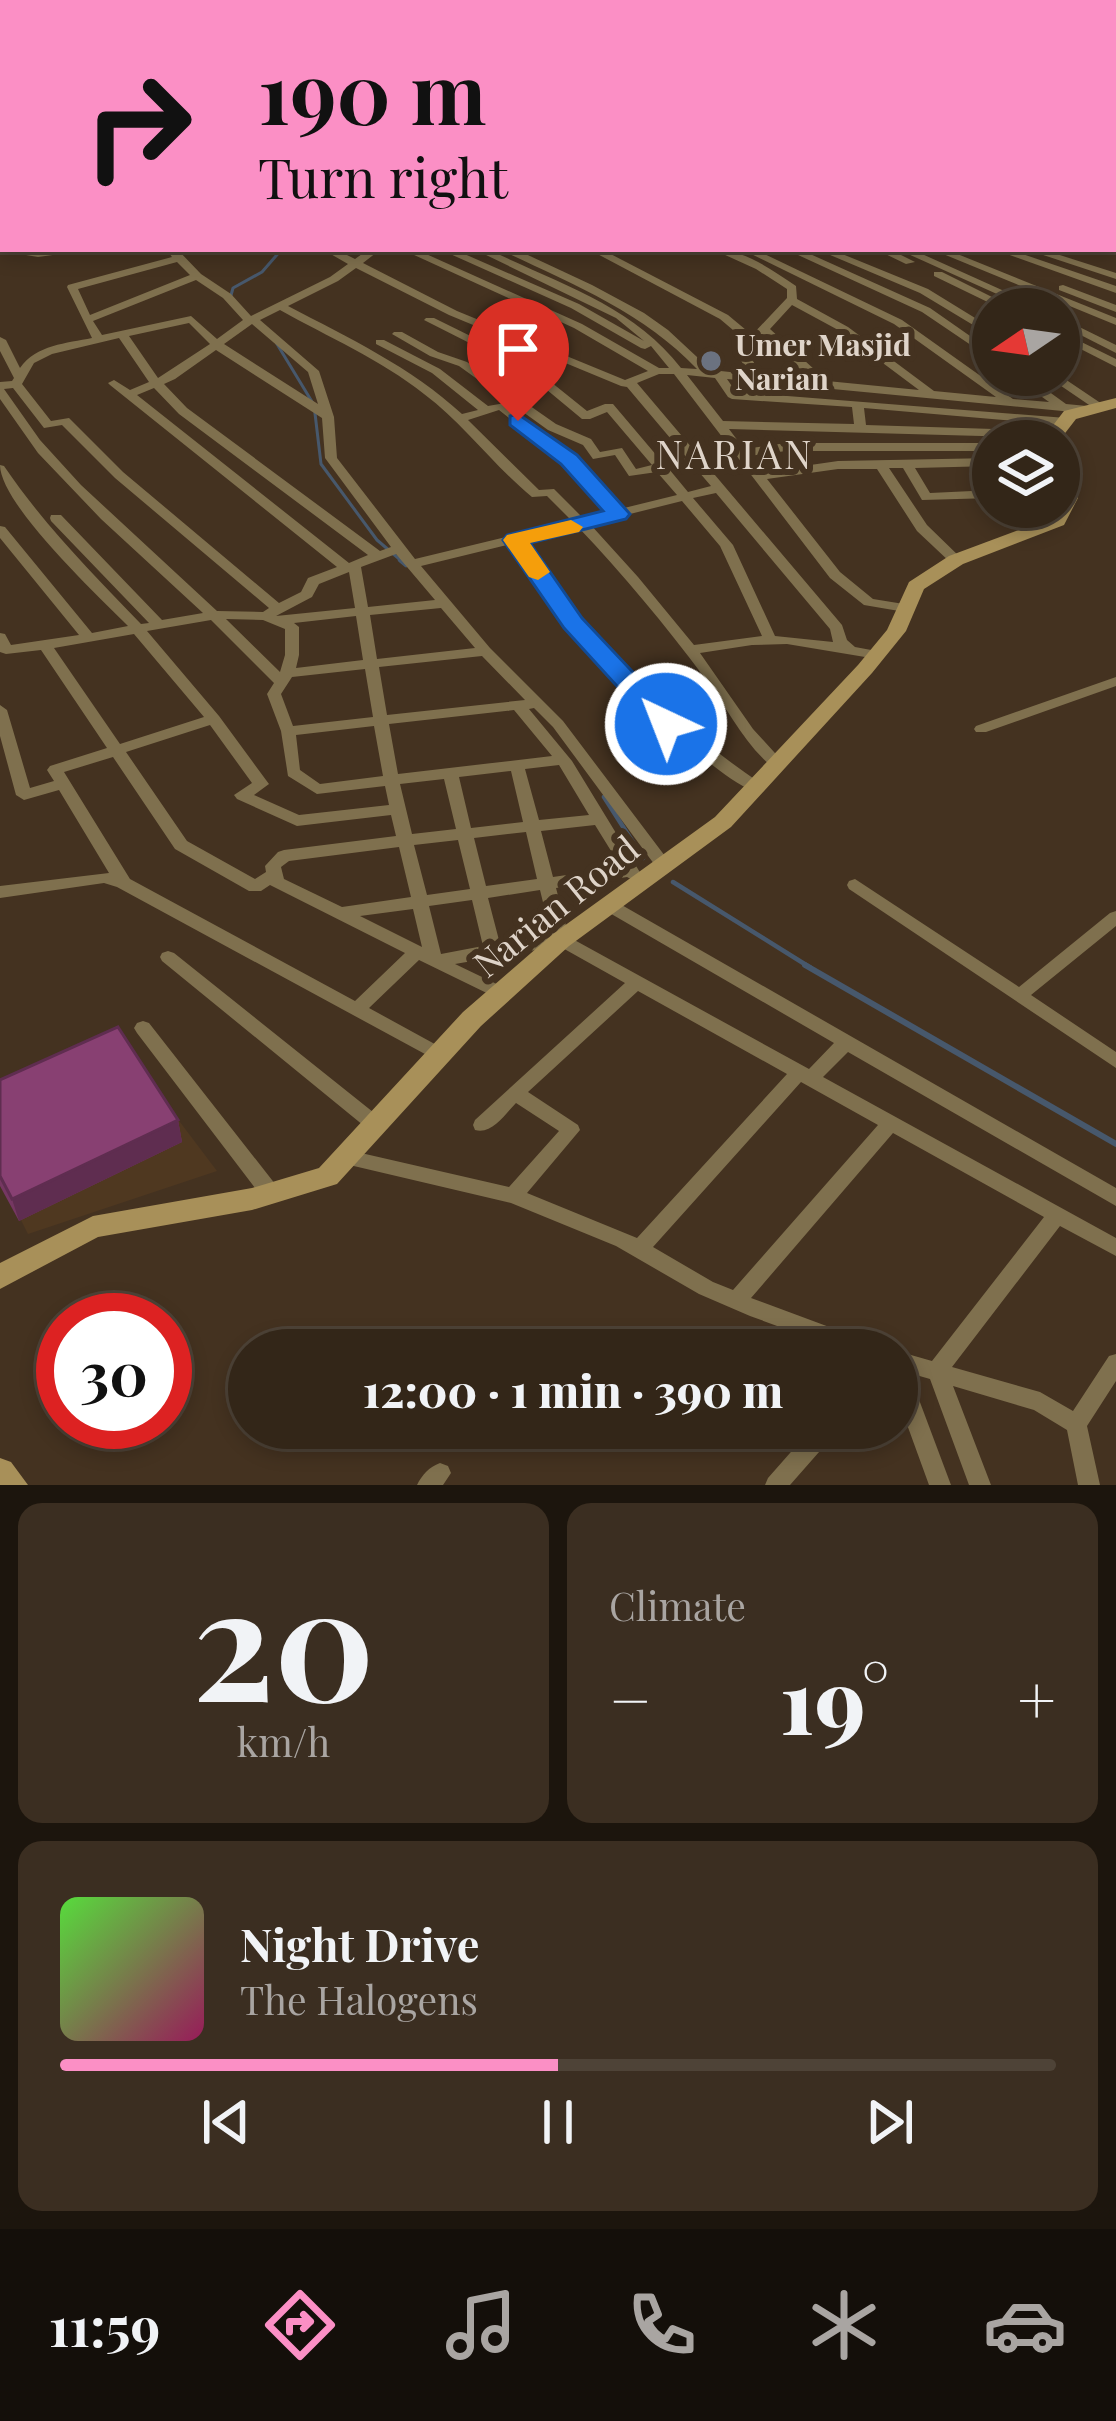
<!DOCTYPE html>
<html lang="en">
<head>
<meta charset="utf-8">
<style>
	:root { --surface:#332618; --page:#3b2e21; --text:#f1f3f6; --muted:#a9a5a2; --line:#4e4337; --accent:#fb8fc5 }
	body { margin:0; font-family:"Playfair Display",serif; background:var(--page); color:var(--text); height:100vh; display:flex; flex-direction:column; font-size:45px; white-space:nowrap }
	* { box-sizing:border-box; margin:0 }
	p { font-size:39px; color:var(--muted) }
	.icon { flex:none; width:66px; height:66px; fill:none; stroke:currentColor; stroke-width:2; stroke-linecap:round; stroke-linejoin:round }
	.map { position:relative; height:1485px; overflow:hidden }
	.side { display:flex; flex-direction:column; gap:18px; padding:18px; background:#1c150d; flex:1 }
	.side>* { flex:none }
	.guide { position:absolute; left:0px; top:0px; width:1116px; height:252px; box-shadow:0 6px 18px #0003,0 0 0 3px var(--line); background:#fb8fc5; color:#111; overflow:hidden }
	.needle { width:78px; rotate:257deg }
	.controls { position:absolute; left:972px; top:288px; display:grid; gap:24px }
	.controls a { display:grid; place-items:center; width:108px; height:108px; border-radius:50%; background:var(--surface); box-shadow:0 6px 18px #0003,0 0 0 3px var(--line); font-size:60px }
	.speed { position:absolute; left:36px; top:1293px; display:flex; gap:24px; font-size:60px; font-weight:700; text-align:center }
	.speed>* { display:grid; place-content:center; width:156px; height:156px; border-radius:50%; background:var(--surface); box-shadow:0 6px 18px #0003,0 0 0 3px var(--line); line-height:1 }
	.speed .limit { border:18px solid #d22; background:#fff; color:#111 }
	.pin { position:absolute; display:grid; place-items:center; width:102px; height:102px; color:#fff; margin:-123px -51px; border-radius:50% 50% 50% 0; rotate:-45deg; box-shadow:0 0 12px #0007 }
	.pin .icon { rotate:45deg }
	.me { position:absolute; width:132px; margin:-66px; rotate:317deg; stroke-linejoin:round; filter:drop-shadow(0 0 9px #0008) }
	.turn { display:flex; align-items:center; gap:42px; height:252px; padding:0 60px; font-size:54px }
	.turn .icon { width:156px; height:156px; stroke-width:2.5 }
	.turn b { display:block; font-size:84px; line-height:102px }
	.big { font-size:90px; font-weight:800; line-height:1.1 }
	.side .card { flex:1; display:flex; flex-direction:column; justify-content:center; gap:18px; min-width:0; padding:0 42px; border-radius:24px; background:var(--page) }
	.side .dial { align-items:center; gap:0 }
	.dial b { font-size:156px; line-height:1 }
	.song { display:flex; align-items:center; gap:36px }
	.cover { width:144px; height:144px; border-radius:18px; background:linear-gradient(135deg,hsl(110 70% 55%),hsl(330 70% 35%)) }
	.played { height:12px; border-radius:6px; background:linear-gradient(90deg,var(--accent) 50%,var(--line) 50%) }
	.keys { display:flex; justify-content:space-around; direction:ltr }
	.heat { display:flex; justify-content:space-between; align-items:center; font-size:66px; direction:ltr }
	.side .tiles { flex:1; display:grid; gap:18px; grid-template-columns:1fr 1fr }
	.card:last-child { grid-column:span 2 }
	.trip { position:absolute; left:228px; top:1329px; width:690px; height:120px; border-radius:60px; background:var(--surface); box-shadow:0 6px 18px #0003,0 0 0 3px var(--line); font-weight:800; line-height:120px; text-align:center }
	.tabs { display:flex; height:192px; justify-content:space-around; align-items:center; background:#140f0a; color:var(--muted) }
	.tabs .icon { width:84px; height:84px }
	.tabs .selected { color:var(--accent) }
	.tabs b { font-size:54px; color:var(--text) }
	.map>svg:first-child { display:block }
</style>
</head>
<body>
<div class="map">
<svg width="1116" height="1485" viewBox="0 0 1116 1485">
	<rect width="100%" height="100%" fill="#443220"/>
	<path fill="#4f3820" d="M121,1044L217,1171L28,1234L0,1178Z"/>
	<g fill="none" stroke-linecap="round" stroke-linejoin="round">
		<path stroke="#47586c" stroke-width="3" d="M290,0L296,3
			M651,3L655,0
			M230,299L233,288L262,272L282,249
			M277,344L314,405L321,464L377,540L404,563"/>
		<path stroke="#47586c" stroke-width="4.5" d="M400,560L406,565
			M604,797L643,858
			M673,882L811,968"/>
		<path stroke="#47586c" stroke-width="6" d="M805,965L1116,1144"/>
		<path fill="#7f704e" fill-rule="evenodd" d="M38,0H47L50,3H41Z
			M138,0H149L153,3H142Z
			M185,0H196L201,3H190Z
			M622,0H630V3H622Z
			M811,0H830L837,3H818Z
			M865,0H887L895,3H873Z
			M967,0H975L976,3H968Z
			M1113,12H1116V16H1113Z
			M1113,32H1116V38H1113Z
			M1113,44H1116V50H1113Z
			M0,79L3,80V87L0,86Z
			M1113,110H1116V116H1113Z
			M1113,137H1116V143H1113Z
			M0,172L3,173V180L0,179Z
			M1113,185L1116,186V196L1113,195Z
			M0,227L3,228V234L0,233Z
			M3,247V249H80L75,252L38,257L2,251Z
			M166,249H177L201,274L231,294L251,316L330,277L348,264L322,249H335L355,259L369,249H381L363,263L457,311L625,380L648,371L574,328L401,249H415L582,324L659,368H669L651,346L645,349L641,348L571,308L439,249H453L579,304L644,341L616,318L484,254L493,249H515L592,285L644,313L668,330L711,370L749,374L736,352L746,341L720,319L588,249H601L728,315L752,335L787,298V289L756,269L712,249C743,249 771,269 796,286L797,299L848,327L934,391L996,397L894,324L741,249H754L902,320L1013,399L1049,402L1012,375H1026L1066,404L1087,406L1089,409L1083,413L727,379L736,392L1066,418L1068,421L1062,425L864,408L866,425L1057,431V437L1053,438L729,429L744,449L786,443H993V451H786L749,456L762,472L838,461L993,458V466L915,468L930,493L993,490V498L922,500L903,468H889L927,525L963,560L956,564L951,563L917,531L877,469H838L767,479L840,572L873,599L910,605L912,608L910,611L905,612L864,605L830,578L674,374H659L637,383L842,625L847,640L855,647L882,652L884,655L877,659L787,644L752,645L700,653L753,729L784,763L781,766H771C742,741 727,707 704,677C665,625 623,574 578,527L522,541C592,639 660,715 760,783L763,787L760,791L755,792C733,783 713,765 694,751C621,693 564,619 511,544L421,566L490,648L563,721L671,864L669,868H657L553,727L534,708L529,709L572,761L641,874L639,878L633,880L627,877L556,888L569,937L809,1069L834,1043L601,908L599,904L601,900H613L1116,1188V1206L848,1052L823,1077L1116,1238V1256L1060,1226L952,1367L1040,1392L1073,1411L1109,1356L1116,1354V1381L1087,1426L1100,1485H1078L1067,1430L1034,1410L953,1386L991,1485H969L930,1379L909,1373L951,1485H929L897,1397V1351L932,1361L1044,1217L893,1133L751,1298L875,1344L878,1350H843L750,1316L699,1294L616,1246L511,1203L341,1163L339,1158L341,1153L348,1150L509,1187L559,1131L516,1103C505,1114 492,1135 475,1130L473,1125L475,1120L625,983L559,946L455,964L507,989L510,994L507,999L501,1000L419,960L369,1008L442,1048L445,1053L442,1058L436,1060L117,887L104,883L0,898V886L109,873L59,790L24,800L16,795L0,736V705L7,710L30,788L54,781L47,770L50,766L107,748L41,650L6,654L0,652V633L5,634L11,645L79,635L0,538V526L5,527L92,633L128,626C98,596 0,504 0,465L4,466C44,525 92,573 141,624L149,623L51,521L50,518L51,515H61L162,620L203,613L101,519L38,453L0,399V382L12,381L14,378L0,351V337L6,340L20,368C36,345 67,343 92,338L67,287L68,285L172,257ZM505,252C573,284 644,313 697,369L681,368C635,308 564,285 498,254ZM177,262L190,275L90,315L78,289ZM356,268L449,315L621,386L627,387L687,458L663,463L613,404H605L587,411L531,366L434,318H426L424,320L523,370L582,419H590L607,412L652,465L636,469L622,448L600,452L591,439L556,424L467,362L438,352L402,332H394L392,334L430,356L459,366L548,430L583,445L593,459L615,455L629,476L657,472L677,495L620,509L573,456L505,403L488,406L440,369L384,340H376V344L432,373L478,410L462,414C411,367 349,338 288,306L338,281ZM196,280L223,298L243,320L217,339L191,316L102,335L93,321ZM792,305L840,331L919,390L827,381L770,329ZM280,310C328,337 380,359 424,394C464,424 493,465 532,497L547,496L572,521L415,559L337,458L334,417L319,371L260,320ZM189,323L210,344L158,378L129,336ZM252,324L308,372L318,404L224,344ZM764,336L812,380L761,375L748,352ZM119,338L149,382L130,390L114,380L108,383L110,385L337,567L308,578L301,592L279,603L123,472L69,418L51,421L22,384L34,363L52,354ZM216,350L322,418L325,458L391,547L380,551L187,408L164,384L175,379ZM687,375L715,378L728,397L732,399L852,407L854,424L723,421ZM13,388L44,428L62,425L115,478L269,608L263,612L217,611L81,485L40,440L4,389ZM154,388L179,414L368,555L349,563L137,395ZM499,410L565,462L609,512L583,518L554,489L539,490L468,420ZM692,464L711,486L688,492L669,469ZM716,493L830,629L833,642L775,636L733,545L693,498ZM682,501L720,546L762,636L694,645L638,577L590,524ZM396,554L435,600L368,607L361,567ZM349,572L355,608L276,616L312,597L319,584ZM441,608L475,648L377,659L370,615ZM356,616L363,660L296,668L299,655V627L294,623ZM226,619L263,620L285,629V655L280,672ZM211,620L274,683L267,694L281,731L288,776L317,794L385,786L389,805L299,815L254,795L269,784L266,780L219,716L147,631ZM134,634L204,717L120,744L54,648ZM482,656L525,700L387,715L379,667ZM365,669L373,717L293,726L281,694L292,677ZM514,710L552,756L398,774L389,724ZM210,725L252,783L234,795L237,799L297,826L391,815L396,836L284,850L278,852L265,866L266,872L255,879L187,841L126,752ZM374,726L383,776L320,784L300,770L296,735ZM113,757L175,849L249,891H261L270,885L405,953L355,1001L130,879L64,772ZM559,765L589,815L539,820L525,769ZM511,771L523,822L471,828L459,777ZM444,779L456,829L412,834L400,784ZM595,825L621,867L553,877L541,831ZM526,832L537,879L486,886L474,838ZM458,840L470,889L427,895L414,845ZM399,847L411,897L342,907L284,879L281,867L289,861ZM540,890L551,935L500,944L488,898ZM472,900L483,946L441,954L429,906ZM413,909L422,947L360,916ZM638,991L787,1074L637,1238L527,1193L580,1130L578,1125L528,1092ZM801,1082L878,1125L733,1290L713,1282L653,1247Z
			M785,249H799L930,308L993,352V360L922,312Z
			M816,249H830L928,289L993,329V337L920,293Z
			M875,249H889L915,262L906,264Z
			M897,249H911L1044,309H1030Z
			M931,249H945L1116,318V325Z
			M993,249H1008L1116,286V293Z
			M1025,249H1041L1116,273V279Z
			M934,272H942L1016,309H1002L934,276Z
			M1063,285L1116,305V312L1059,290V286Z
			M1059,317L1116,345V353L1059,324Z
			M1059,331L1116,359V367L1059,338Z
			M1045,375H1059L1105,406L1103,409H1095Z
			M1116,677V686L986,732H976L974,729L976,726Z
			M855,879L1019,987L1110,913L1116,911V926L1031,995L1116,1052V1068L849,889L847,885L849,881Z
			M168,951L174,953L383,1120L385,1125L383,1130L376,1132L369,1130L162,961L160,957L162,953Z
			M143,1021L149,1023L279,1189L282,1195L279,1201L272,1203L265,1201L137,1033L134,1028L137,1023Z
			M812,1428H837L834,1435L790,1485H765L768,1478Z
			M440,1463L448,1466L451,1473L443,1485H417C422,1475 429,1467 440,1463Z"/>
		<path fill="#a89059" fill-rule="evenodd" d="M3,116V124L0,125V117Z
			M1116,398V408L1076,419L1059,441H1041L1064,411Z
			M1059,472L1065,473L1078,498L1064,525L963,564L924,589L906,631L872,673L731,827L569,946L481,1026L337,1184L252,1210L98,1237L0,1289V1263L93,1216L252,1188L319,1168L463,1012L553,934L715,817L858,665L887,630L909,582L949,556L1051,518L1059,507Z
			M0,1458L11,1462L28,1485H0Z"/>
		<path fill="#c8a960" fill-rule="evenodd" d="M1005,0H1020L1023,3H1007Z
			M1113,66L1116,67V76L1113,75Z"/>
	</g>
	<path fill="#753762" d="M0,1080L178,1120L182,1142L19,1221L0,1186Z"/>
	<path fill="#5f2d50" d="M178,1120L182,1142L19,1221L12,1199Z"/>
	<path fill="#884072" stroke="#5f2d50" stroke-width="3" d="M118,1027L178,1120L12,1199L0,1176V1080Z"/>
	<path fill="#1a73e8" stroke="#114b97" stroke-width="3" d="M518,414L577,455L630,514L626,519L530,543L582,618L676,718L680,724L676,730H657L564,628L503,540L507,535L603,511L561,464L510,425V416Z"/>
	<path fill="#f59e0b" d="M571,520L583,527L579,532L530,543L550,572L538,580L529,577L503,540L507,535Z"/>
	<circle fill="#6b7280" stroke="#443220" stroke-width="4.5" cx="711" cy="361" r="12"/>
	<g text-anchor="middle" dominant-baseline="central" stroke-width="12" stroke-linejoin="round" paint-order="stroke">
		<g font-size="30" font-weight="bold" fill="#dfd4c9" stroke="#443220" text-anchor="start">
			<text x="735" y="344">Umer Masjid<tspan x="735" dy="34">Narian</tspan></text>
		</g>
		<g font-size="36" fill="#dfd4c9" stroke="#443220">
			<text transform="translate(555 905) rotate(-39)">Narian Road</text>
		</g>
		<g font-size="39" letter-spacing="3" fill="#dfd4c9" stroke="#443220">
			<text x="735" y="453">NARIAN</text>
		</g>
	</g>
</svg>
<div class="controls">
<a><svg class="needle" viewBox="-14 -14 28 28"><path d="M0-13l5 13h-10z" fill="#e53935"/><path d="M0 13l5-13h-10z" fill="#a9a5a2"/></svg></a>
<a><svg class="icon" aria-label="layers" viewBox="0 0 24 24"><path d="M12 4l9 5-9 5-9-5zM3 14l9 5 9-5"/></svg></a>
</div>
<div class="speed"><div class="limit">30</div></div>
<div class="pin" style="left:518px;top:421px;background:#d93025"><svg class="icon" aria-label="arrive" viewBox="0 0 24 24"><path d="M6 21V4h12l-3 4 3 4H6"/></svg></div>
<svg class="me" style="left:666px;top:724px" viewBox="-20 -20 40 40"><circle r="17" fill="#1a73e8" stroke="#fff" stroke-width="3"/><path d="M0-11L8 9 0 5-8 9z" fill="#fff"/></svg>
<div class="trip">12:00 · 1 min · 390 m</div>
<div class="guide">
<div class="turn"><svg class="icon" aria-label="right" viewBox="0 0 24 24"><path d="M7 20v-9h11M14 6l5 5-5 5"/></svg><div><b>190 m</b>Turn right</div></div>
</div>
</div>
<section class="side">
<div class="tiles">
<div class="card dial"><b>20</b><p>km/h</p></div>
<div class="card"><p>Climate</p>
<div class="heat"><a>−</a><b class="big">19°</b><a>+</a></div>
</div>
<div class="card">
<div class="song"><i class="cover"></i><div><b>Night Drive</b><p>The Halogens</p></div></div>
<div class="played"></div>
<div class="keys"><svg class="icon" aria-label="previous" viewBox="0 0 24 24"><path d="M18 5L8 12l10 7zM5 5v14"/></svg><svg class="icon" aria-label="pause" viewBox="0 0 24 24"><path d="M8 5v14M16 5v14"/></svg><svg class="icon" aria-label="next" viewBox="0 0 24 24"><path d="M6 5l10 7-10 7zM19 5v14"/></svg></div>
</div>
</div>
</section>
<nav class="tabs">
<b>11:59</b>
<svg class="icon selected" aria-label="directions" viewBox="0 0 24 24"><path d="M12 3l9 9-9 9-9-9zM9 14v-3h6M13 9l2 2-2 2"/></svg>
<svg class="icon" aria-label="music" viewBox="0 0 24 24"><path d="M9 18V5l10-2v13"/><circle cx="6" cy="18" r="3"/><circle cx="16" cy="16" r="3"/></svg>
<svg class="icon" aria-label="phone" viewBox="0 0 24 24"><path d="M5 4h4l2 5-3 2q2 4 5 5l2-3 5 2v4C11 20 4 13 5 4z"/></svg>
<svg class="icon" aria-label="climate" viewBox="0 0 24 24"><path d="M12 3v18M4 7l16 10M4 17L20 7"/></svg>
<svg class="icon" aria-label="car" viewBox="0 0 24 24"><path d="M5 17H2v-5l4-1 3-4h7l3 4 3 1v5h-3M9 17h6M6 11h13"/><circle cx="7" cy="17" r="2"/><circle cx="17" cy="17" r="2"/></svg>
</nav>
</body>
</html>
